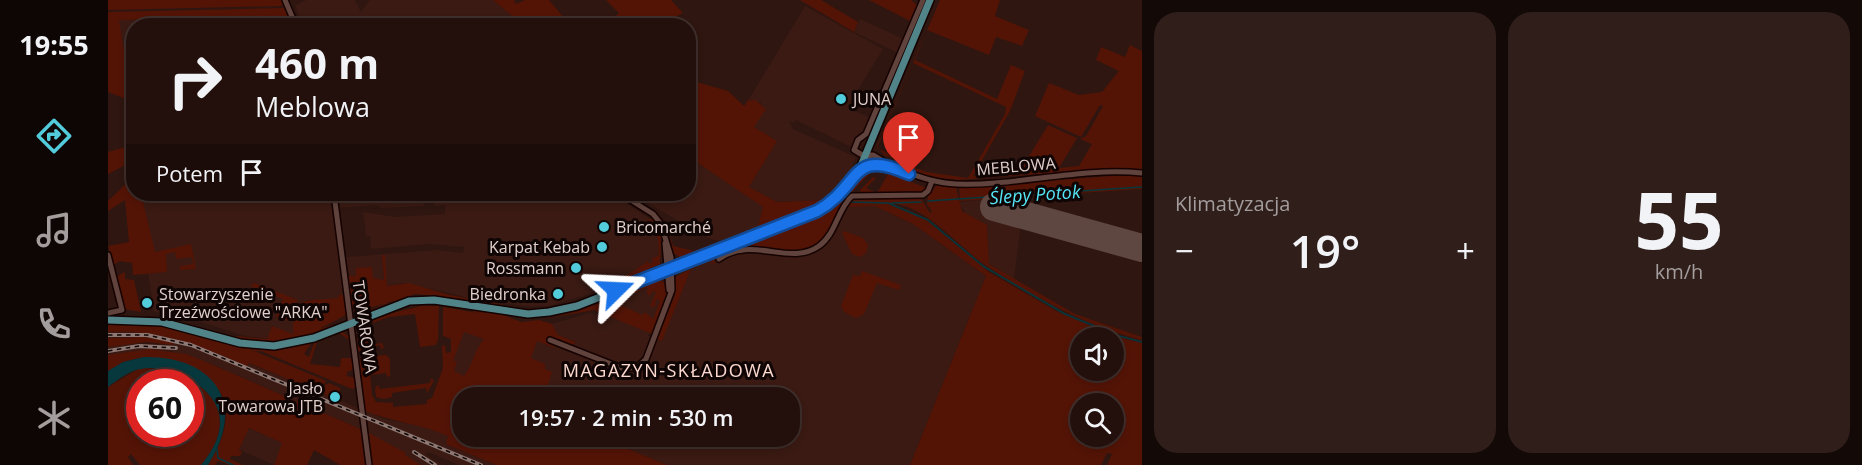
<!DOCTYPE html>
<html lang="pl">
<head>
<meta charset="utf-8">
<style>
	:root { --surface:#23100c; --page:#2f1e1a; --text:#f1f3f6; --muted:#a39d9d; --line:#40302d; --accent:#52cbda }
	body { margin:0; font-family:"Open Sans",sans-serif; background:var(--page); color:var(--text); height:100vh; display:flex; flex-direction:column; font-size:22px; white-space:nowrap }
	* { box-sizing:border-box; margin:0 }
	p { font-size:20px; color:var(--muted) }
	.icon { flex:none; width:33px; height:33px; fill:none; stroke:currentColor; stroke-width:2; stroke-linecap:round; stroke-linejoin:round }
	.map { position:relative; flex:1; overflow:hidden }
	.side { display:flex; flex-direction:column; gap:12px; padding:12px; background:#130907; width:720px }
	.side>* { flex:none }
	.top-card { position:absolute; left:18px; top:18px; width:570px; height:183px; border-radius:24px; box-shadow:0 3px 9px #0003,0 0 0 2px var(--line); background:#23100c; color:var(--text); overflow:hidden }
	.controls { position:absolute; left:962px; top:327px; display:grid; gap:12px }
	.controls a { display:grid; place-items:center; width:54px; height:54px; border-radius:50%; background:var(--surface); box-shadow:0 3px 9px #0003,0 0 0 2px var(--line); font-size:30px }
	.speed { position:absolute; left:18px; top:369px; display:flex; gap:12px; font-size:30px; font-weight:700; text-align:center }
	.speed>* { display:grid; place-content:center; width:78px; height:78px; border-radius:50%; background:var(--surface); box-shadow:0 3px 9px #0003,0 0 0 2px var(--line); line-height:1 }
	.speed .limit { border:9px solid #d22; background:#fff; color:#111 }
	.pin { position:absolute; display:grid; place-items:center; width:51px; height:51px; color:#fff; margin:-62px -26px; border-radius:50% 50% 50% 0; rotate:-45deg; box-shadow:0 0 6px #0007 }
	.pin .icon { rotate:45deg }
	.me { position:absolute; width:66px; margin:-33px; rotate:69deg; stroke-linejoin:round; filter:drop-shadow(0 0 4px #0008) }
	.turn { display:flex; align-items:center; gap:21px; height:126px; padding:0 30px; font-size:27px }
	.turn .icon { width:78px; height:78px; stroke-width:2.5 }
	.turn b { display:block; font-size:42px; line-height:51px }
	.then { display:flex; align-items:center; height:57px; padding:0 30px; background:#0003; gap:12px; font-size:22px }
	.big { font-size:45px; font-weight:600; line-height:1.1 }
	.side .card { flex:1; display:flex; flex-direction:column; justify-content:center; gap:9px; min-width:0; padding:0 21px; border-radius:24px; background:var(--page) }
	.side .dial { align-items:center; gap:0 }
	.dial b { font-size:78px; line-height:1 }
	.heat { display:flex; justify-content:space-between; align-items:center; font-size:33px; direction:ltr }
	.side .tiles { flex:1; display:grid; gap:12px; grid-template-columns:repeat(2,1fr) }
	.trip { position:absolute; left:344px; top:387px; width:348px; height:60px; border-radius:24px; background:var(--surface); box-shadow:0 3px 9px #0003,0 0 0 2px var(--line); font-weight:600; line-height:60px; text-align:center }
	main { display:flex; flex:1; min-height:0 }
	.menu { display:flex; flex-direction:column; width:108px; justify-content:space-around; align-items:center; background:#0e0605; color:var(--muted) }
	.menu .icon { width:42px; height:42px }
	.menu .active { color:var(--accent) }
	.menu b { font-size:27px; color:var(--text) }
	.map>svg:first-child { display:block }
</style>
</head>
<body>
<main>
<nav class="menu">
<b>19:55</b>
<svg class="icon active" aria-label="directions" viewBox="0 0 24 24"><path d="M12 3l9 9-9 9-9-9zM9 14v-3h6M13 9l2 2-2 2"/></svg>
<svg class="icon" aria-label="music" viewBox="0 0 24 24"><path d="M9 18V5l10-2v13"/><circle cx="6" cy="18" r="3"/><circle cx="16" cy="16" r="3"/></svg>
<svg class="icon" aria-label="phone" viewBox="0 0 24 24"><path d="M5 4h4l2 5-3 2q2 4 5 5l2-3 5 2v4C11 20 4 13 5 4z"/></svg>
<svg class="icon" aria-label="climate" viewBox="0 0 24 24"><path d="M12 3v18M4 7l16 10M4 17L20 7"/></svg>
</nav>
<div class="map">
<svg width="1034" height="465" viewBox="0 0 1034 465">
	<rect width="100%" height="100%" fill="#2f1610"/>
	<path fill="#3a1a13" fill-rule="evenodd" d="M198,0H247L253,12L262,0H385L415,25H260L255,17L248,20L250,25L237,22L229,23L228,25H195L187,6Z
		M697,6L775,49L739,108L761,117L755,133L745,145L741,146L688,120L686,123L681,121L685,129L748,157L741,175L716,200L669,202L641,187L668,142L646,127L653,103L641,99Z
		M179,16L185,25L26,26L25,109L10,20Z
		M752,19L796,39L790,53L746,32Z
		M581,157L655,206L651,227L615,241L605,240L584,230L586,226L580,222L577,225L525,194H580Z
		M28,194H223L236,298L230,320L181,337L159,339L133,335L78,317L46,312L40,272H46Z
		M231,194H451L457,197L459,194H504L547,222L552,235L551,262L481,294L441,306H416L366,299L297,283L279,286L274,256L276,280L241,276L238,257L330,250L355,253L356,247L323,244L263,249L262,236H258L255,212L287,217L337,214V205L326,206L327,194H316V206L274,208L269,205L232,208Z
		M891,198L1034,238V258L913,224L906,279L880,263L879,225L858,214L850,202Z
		M753,205L767,206L805,224L878,276L802,465H559L511,445L505,459L341,436L338,444L388,465H351L320,452L318,455L335,465H313L248,427L96,361L59,350L0,355V347L21,343L64,345L18,336L0,338V332H34L63,337L139,366L140,363L220,396L222,391L234,396L233,401L277,419L311,426L338,434L321,412L360,312L414,325L465,345L468,342L450,335L444,324L481,313L491,314L493,311L476,310L554,281L558,291L540,336L553,341L583,269L621,252L698,225L732,207ZM354,398H681V436H354Z
		M140,428L175,443L166,465L131,450Z"/>
	<path fill="#531406" fill-rule="evenodd" d="M0,0H175L181,16L11,20L25,109V135L18,99L0,92V12L176,8L174,3V6L0,10Z
		M385,0H406L408,4L417,0H441L462,25H415Z
		M498,0H563L575,13L552,25H498L511,13Z
		M692,0H713L750,22L746,32Z
		M761,0H803L810,6L804,22Z
		M832,0H892L887,16L921,30L914,46L888,37L881,55L819,30L807,60L889,99L903,65L917,71L902,111L865,176L912,171L940,125L969,138L951,168L971,166L984,144L972,139L978,136L995,106L992,105L973,137L927,116L941,83L971,95L994,92L1011,71L988,60L993,47L1017,57L1022,45L1034,51V169H1000L850,180L825,177L790,166L788,159L777,156L769,146ZM805,63L898,107L897,114L860,178L819,172L796,164L793,159L769,148Z
		M581,80L620,91L636,106L641,99L644,101L646,99L658,109L646,127L669,141L641,187L669,202L716,200L721,197L684,217C702,213 718,201 732,189C717,214 608,248 577,260L567,254L564,255L563,237L565,246L586,251L650,227L655,207L581,157Z
		M25,145V161L0,174V152Z
		M766,165L791,172L766,166L760,169L741,194L760,171L766,168L819,188L812,193H753L752,190L765,177L768,178L758,188L769,193L780,174L766,169C757,179 746,189 738,199C727,215 723,238 704,247C672,262 645,232 606,261L607,265L602,261L583,269L554,341L548,339L567,295V277L615,253L579,266C622,249 677,234 716,211C737,199 749,173 766,165Z
		M1003,176H1034V189L852,201L851,187Z
		M25,177L26,194H33L47,252L83,244L88,269L72,270V266L85,264L84,257L68,259L67,252L58,254L59,272L25,275L24,263L12,261L5,265L0,246L21,242L17,200L0,211V201Z
		M829,185L848,187L854,211L879,225L881,264L967,314L1034,337L1033,340C978,326 928,298 880,267C853,250 815,201 780,204L818,220L881,272L950,312L1009,337L1034,343V465H999L1004,454L999,453L993,465H802L878,276L805,224L767,206L738,207L744,198L749,197H809L814,200L822,213L824,211L819,205L820,196ZM972,338H1005V370H972ZM972,404H1005V436H972Z
		M546,219L553,233L552,264L495,289L493,281L500,285C512,280 535,265 540,261L541,264L545,262L544,259L551,255L550,238L537,226L539,220Z
		M736,231L755,238L760,245L758,253L752,257L744,254L734,233Z
		M274,255H277L279,286L301,283L342,295L398,305L309,297L283,302L253,314L280,302L304,296L366,300L308,294L248,312L244,307L240,276H248V268L264,267L265,278L276,280Z
		M754,271L793,285L791,290L769,283L756,314L748,318L736,312L733,306L745,275L752,276Z
		M17,272V279L26,280L33,312L16,309L8,277Z
		M548,278L556,280L550,279L465,313L553,280L558,285C560,296 560,303 551,312V322L544,334L486,310L436,319L459,314L433,317L464,310ZM537,288L541,289L538,291L541,296L545,291L548,292L542,306L547,307L548,299L552,301L545,319L537,312L534,315L506,302Z
		M146,283L190,300L181,321L168,317L175,299L142,286Z
		M232,294L236,296L238,315L211,329L231,323C201,336 175,345 143,341C136,340 130,340 128,336L159,339L164,326L185,334V324L193,303C205,298 217,300 230,298Z
		M313,306H331L330,340L328,345L312,347L307,314L281,317L262,324L264,344L274,343L276,348L273,349L272,345L267,346L266,351H250L249,327L284,313Z
		M335,307L370,313L364,311L370,310L393,314L413,322L431,320L444,324L450,335L468,342L465,345L451,339L444,342L447,348L429,341L423,358L437,364V369L444,372L436,397L354,398V436L433,437C439,441 444,440 451,442C481,450 487,437 514,437L511,445L559,465H388L338,444L340,436C313,424 284,422 257,411L251,360L254,357L278,355L282,359V376L279,377L278,373L262,375L264,395L268,402L285,403V407L319,404V400L324,398L335,368L334,346L337,345L338,353L343,352V339L335,336ZM356,332L376,339C366,350 365,364 356,376L346,371L349,361H345Z
		M0,323L57,325L142,348L145,352L144,348L168,349L204,342L196,354L201,357L207,340L233,331L242,337L244,353L240,339L231,333L209,342L202,364L232,367L233,358H245L247,369L239,372V376L248,378L249,387L244,389L153,351H146L214,379L218,381L214,387L221,383L232,388V395L222,392L220,396L141,363L139,366C93,346 51,329 0,332Z
		M35,337L65,341V345L38,342L0,347V338Z
		M42,349L78,354L96,361L248,427L255,431L259,465H232L206,450L199,465H166L174,443L141,428L131,450L134,452L132,456H123L122,459L135,465H127L111,458L123,465L110,461L107,465H100C114,443 126,414 111,390L36,357L15,362L0,371V355Z
		M37,368C95,371 138,412 93,465H32L23,454L20,457L25,465H0V387L30,369ZM32,382H82V434H32Z
		M323,378L326,381L319,393L318,388L284,393V397L276,399L268,397L267,388L270,385L272,389L322,383Z
		M259,432L298,453L297,455L313,465H263Z"/>
	<path fill="#07383e" d="M36,357C106,356 140,403 100,465H93C121,432 119,402 82,379C68,371 49,366 33,369C22,370 9,380 0,387V371L15,362Z"/>
	<g fill="none" stroke-linecap="round" stroke-linejoin="round">
		<path stroke="#07383e" stroke-width="1.5" d="M820,201L1034,187
			M743,202L779,203
			M780,203L820,220L875,266L957,314L1011,336L1034,342
			M784,203L813,202
			M109,449L110,458L125,465"/>
		<path stroke="#5e4641" stroke-width="28" d="M886,207L1034,248"/>
		<defs>
			<path id="minor" d="M177,0L188,26
				M757,155H765L780,164
				M766,162L746,150L750,140L758,134L815,0
				M751,170L768,163C795,169 819,183 848,184C910,186 972,167 1034,173
				M226,194L261,465
				M557,243L561,290
				M0,255L14,310L0,313
				M611,259C644,235 682,267 711,246C728,234 729,210 744,196L815,195L820,191L824,181
				M442,340L516,369L529,367L538,359L564,290L563,257L553,224L545,214L513,194"/>
			<path id="major" d="M0,320L54,322L132,343L166,346L206,338L301,301L326,300L420,314L441,312L469,306L689,220L728,199L752,168L822,0"/>
		</defs>
		<use href="#minor" stroke="#150201" stroke-width="8"/>
		<use href="#major" stroke="#150201" stroke-width="10"/>
		<use href="#minor" stroke="#60433c" stroke-width="5"/>
		<use href="#major" stroke="#518489" stroke-width="7"/>
		<defs>
			<path id="rail" d="M0,335H39L83,345L373,465
				M0,351L31,346L68,348
				M306,452L327,465"/>
		</defs>
		<use href="#rail" stroke="#8c7772" stroke-width="4"/>
		<use href="#rail" stroke="#0f0504" stroke-width="1.5" stroke-dasharray="4.5" stroke-linecap="butt"/>
	</g>
	<g fill="none" stroke-linecap="round" stroke-linejoin="round">
		<defs>
			<path id="route" d="M508,290L709,211C754,186 741,147 801,174"/>
		</defs>
		<use href="#route" stroke="#114b97" stroke-width="15"/>
		<use href="#route" stroke="#1a73e8" stroke-width="10"/>
	</g>
	<g fill="#52cbda" stroke="#0f0504" stroke-width="2">
		<circle cx="733" cy="99" r="6"/>
		<circle cx="496" cy="227" r="6"/>
		<circle cx="494" cy="247" r="6"/>
		<circle cx="468" cy="268" r="6"/>
		<circle cx="450" cy="294" r="6"/>
		<circle cx="39" cy="303" r="6"/>
		<circle cx="227" cy="397" r="6"/>
	</g>
	<g text-anchor="middle" dominant-baseline="central" stroke-width="6" stroke-linejoin="round" paint-order="stroke">
		<g font-size="16" fill="#e1cfcb" stroke="#0f0504" text-anchor="end">
			<text x="745" y="99" text-anchor="start">JUNA</text>
			<text x="508" y="227" text-anchor="start">Bricomarché</text>
			<text x="482" y="247">Karpat Kebab</text>
			<text x="456" y="268">Rossmann</text>
			<text x="51" y="294" text-anchor="start">Stowarzyszenie<tspan x="51" dy="18">Trzeźwościowe "ARKA"</tspan></text>
			<text x="438" y="294">Biedronka</text>
			<text x="215" y="388">Jasło<tspan x="215" dy="18">Towarowa JTB</tspan></text>
		</g>
		<g font-size="16" fill="#e1cfcb" stroke="#0f0504">
			<text transform="translate(908 166) rotate(-5)">MEBLOWA</text>
			<text transform="translate(257 327) rotate(82)">TOWAROWA</text>
		</g>
		<g font-size="18" font-style="italic" fill="#55e6f7" stroke="#0f0504">
			<text transform="translate(927 194) rotate(-4)">Ślepy Potok</text>
		</g>
		<g font-size="18" letter-spacing="1.5" fill="#fcd8cf" stroke="#0f0504">
			<text x="561" y="370">MAGAZYN-SKŁADOWA</text>
		</g>
	</g>
</svg>
<div class="controls">
<a><svg class="icon" aria-label="sound" viewBox="0 0 24 24"><path d="M4 9h4l5-4v14l-5-4H4zM17 9q2 3 0 6"/></svg></a>
<a><svg class="icon" aria-label="search" viewBox="0 0 24 24"><circle cx="10" cy="10" r="6"/><path d="M15 15l6 6"/></svg></a>
</div>
<div class="speed"><div class="limit">60</div></div>
<div class="pin" style="left:801px;top:174px;background:#d93025"><svg class="icon" aria-label="arrive" viewBox="0 0 24 24"><path d="M6 21V4h12l-3 4 3 4H6"/></svg></div>
<svg class="me" style="left:508px;top:290px" viewBox="-20 -20 40 40"><path d="M0-17L14 15 0 8-14 15z" fill="#1a73e8" stroke="#fff" stroke-width="4"/></svg>
<div class="trip">19:57 · 2 min · 530 m</div>
<div class="top-card">
<div class="turn"><svg class="icon" aria-label="right" viewBox="0 0 24 24"><path d="M7 20v-9h11M14 6l5 5-5 5"/></svg><div><b>460 m</b>Meblowa</div></div>
<div class="then">Potem<svg class="icon" aria-label="arrive" viewBox="0 0 24 24"><path d="M6 21V4h12l-3 4 3 4H6"/></svg></div>
</div>
</div>
<section class="side">
<div class="tiles">
<div class="card"><p>Klimatyzacja</p>
<div class="heat"><a>−</a><b class="big">19°</b><a>+</a></div>
</div>
<div class="card dial"><b>55</b><p>km/h</p></div>
</div>
</section>
</main>
</body>
</html>
